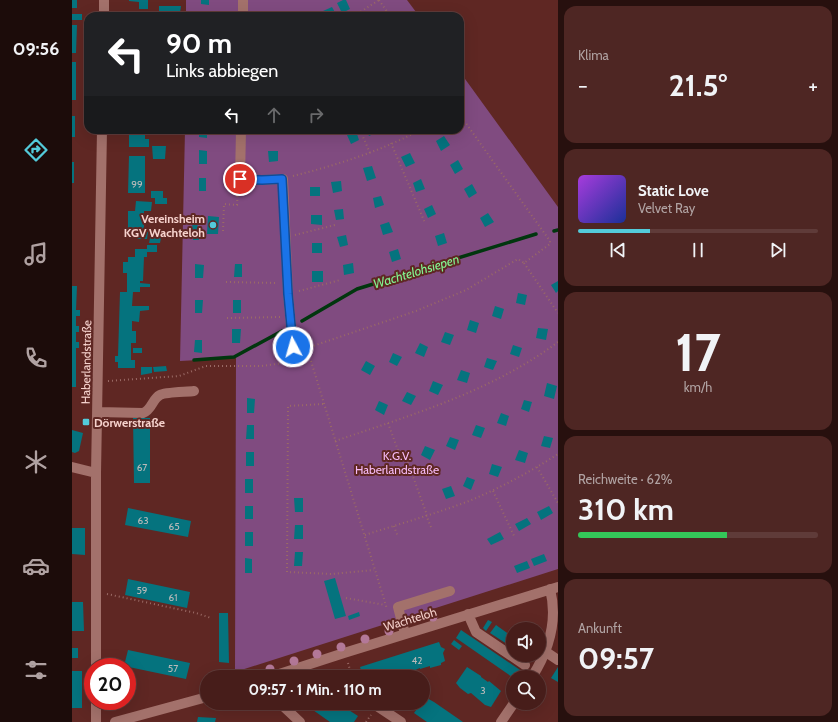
<!DOCTYPE html>
<html lang="de">
<head>
<meta charset="utf-8">
<style>
	:root { --surface:#471d1a; --page:#4e2623; --text:#f1f3f6; --muted:#b0a2a2; --line:#5f3b39; --accent:#53cbda }
	body { margin:0; font-family:Cabin,sans-serif; background:var(--page); color:var(--text); height:100vh; display:flex; flex-direction:column; font-size:15px; white-space:nowrap }
	* { box-sizing:border-box; margin:0 }
	p { font-size:13px; color:var(--muted) }
	.icon { flex:none; width:22px; height:22px; fill:none; stroke:currentColor; stroke-width:2; stroke-linecap:round; stroke-linejoin:round }
	.map { position:relative; flex:1; overflow:hidden }
	.side { display:flex; flex-direction:column; gap:6px; padding:6px; background:#27100e; width:280px }
	.side>* { flex:none }
	.guide { position:absolute; left:12px; top:12px; width:380px; height:122px; border-radius:12px; box-shadow:0 4px 16px #0002,0 0 0 1px var(--line); background:#202124; color:#fff; overflow:hidden }
	.controls { position:absolute; left:434px; top:622px; display:grid; gap:8px }
	.controls a { display:grid; place-items:center; width:40px; height:40px; border-radius:50%; background:var(--surface); box-shadow:0 4px 16px #0002,0 0 0 1px var(--line); font-size:20px }
	.speed { position:absolute; left:12px; top:658px; display:flex; gap:8px; font-size:20px; font-weight:700; text-align:center }
	.speed>* { display:grid; place-content:center; width:52px; height:52px; border-radius:50%; background:var(--surface); box-shadow:0 4px 16px #0002,0 0 0 1px var(--line); line-height:1 }
	.speed .limit { border:6px solid #d22; background:#fff; color:#111 }
	.pin { position:absolute; display:grid; place-items:center; width:34px; height:34px; color:#fff; margin:-17px; border:2px solid #fff; border-radius:50%; box-shadow:0 1px 4px #0007 }
	.me { position:absolute; width:44px; margin:-22px; rotate:354deg; stroke-linejoin:round; filter:drop-shadow(0 0 3px #0008) }
	.turn { display:flex; align-items:center; gap:14px; height:84px; padding:0 16px; font-size:18px }
	.turn .icon { width:52px; height:52px; stroke-width:2.5 }
	.turn b { display:block; font-size:28px; line-height:34px }
	.lanes { display:flex; align-items:center; height:38px; padding:0 16px; background:#0003; justify-content:center; gap:20px; direction:ltr }
	.lanes .off { opacity:.35 }
	.big { font-size:30px; font-weight:700; line-height:1.1 }
	.side .card { flex:1; display:flex; flex-direction:column; justify-content:center; gap:6px; min-width:0; padding:0 14px; border-radius:12px; background:var(--page) }
	.side .dial { align-items:center; gap:0 }
	.dial b { font-size:52px; line-height:1 }
	.song { display:flex; align-items:center; gap:12px }
	.cover { width:48px; height:48px; border-radius:6px; background:linear-gradient(135deg,hsl(280 70% 55%),hsl(230 70% 35%)) }
	.played { height:4px; border-radius:2px; background:linear-gradient(90deg,var(--accent) 30%,var(--line) 30%) }
	.keys { display:flex; justify-content:space-around; direction:ltr }
	.heat { display:flex; justify-content:space-between; align-items:center; font-size:22px; direction:ltr }
	.charge { height:6px; border-radius:3px; background:linear-gradient(90deg,#34c759 62%,var(--line) 0) }
	.trip { position:absolute; left:128px; top:670px; width:230px; height:40px; border-radius:20px; background:var(--surface); box-shadow:0 4px 16px #0002,0 0 0 1px var(--line); font-weight:700; line-height:40px; text-align:center }
	main { display:flex; flex:1; min-height:0 }
	.tabs { display:flex; flex-direction:column; width:72px; justify-content:space-around; align-items:center; background:#1c0c0a; color:var(--muted) }
	.tabs .icon { width:28px; height:28px }
	.tabs .current { color:var(--accent) }
	.tabs b { font-size:18px; color:var(--text) }
	.map>svg:first-child { display:block }
</style>
</head>
<body>
<main>
<nav class="tabs">
<b>09:56</b>
<svg class="icon current" aria-label="directions" viewBox="0 0 24 24"><path d="M12 3l9 9-9 9-9-9zM9 14v-3h6M13 9l2 2-2 2"/></svg>
<svg class="icon" aria-label="music" viewBox="0 0 24 24"><path d="M9 18V5l10-2v13"/><circle cx="6" cy="18" r="3"/><circle cx="16" cy="16" r="3"/></svg>
<svg class="icon" aria-label="phone" viewBox="0 0 24 24"><path d="M5 4h4l2 5-3 2q2 4 5 5l2-3 5 2v4C11 20 4 13 5 4z"/></svg>
<svg class="icon" aria-label="climate" viewBox="0 0 24 24"><path d="M12 3v18M4 7l16 10M4 17L20 7"/></svg>
<svg class="icon" aria-label="car" viewBox="0 0 24 24"><path d="M5 17H2v-5l4-1 3-4h7l3 4 3 1v5h-3M9 17h6M6 11h13"/><circle cx="7" cy="17" r="2"/><circle cx="17" cy="17" r="2"/></svg>
<svg class="icon" aria-label="filters" viewBox="0 0 24 24"><path d="M4 7h16M4 17h16"/><circle cx="9" cy="7" r="2"/><circle cx="15" cy="17" r="2"/></svg>
</nav>
<div class="map">
<svg width="486" height="722" viewBox="0 0 486 722">
	<rect width="100%" height="100%" fill="#5f2723"/>
	<path fill="#804b80" d="M114,0H335L347,16H114Z
		M388,72L486,207V569L163,672L164,358L108,361L113,130H388Z"/>
	<g fill="none" stroke-linecap="round" stroke-linejoin="round">
		<path stroke="#01360e" stroke-width="3.5" d="M482,231L486,230
			M230,321L285,289L464,234
			M122,360L162,357L210,331"/>
	</g>
	<path fill="#05737e" d="M0,0H5V8H0Z
		M57,0H76V9H67V2L57,1Z
		M129,0H137V5L129,4Z
		M271,0H274L278,9L270,13L265,3Z
		M87,6H109L108,13L87,12Z
		M260,7L265,16H254L251,11Z
		M0,14H10V20H0Z
		M0,25H5L4,53H0Z
		M0,62H4V100H0Z
		M0,116H3V137H0Z
		M57,130H73V139H77V147H57Z
		M127,130H135V138L127,137Z
		M294,130H305L306,132L297,136Z
		M284,131L287,140L279,144L275,135Z
		M372,136L378,145L369,151L364,141Z
		M80,146H94L93,159H81Z
		M127,150L135,151V164H127Z
		M196,151H206V161L197,162Z
		M338,153L343,163L334,167L329,157Z
		M57,156H73V193H56Z
		M386,160L391,169L383,174L378,165Z
		M0,162H2V183H0Z
		M300,166L304,178L295,181L291,168Z
		M127,178H134V191H127Z
		M349,179L353,189L344,192L341,183Z
		M269,181L270,191L261,193L259,182Z
		M400,184L405,193L397,198L392,189Z
		M238,187H248V196H238Z
		M79,191H91V198H95V204H83V198H79Z
		M309,196L312,205L303,208L301,198Z
		M64,201L80,202L79,211H72V232H76L75,239H63V231H56V211H63Z
		M360,205L364,214L356,218L352,209Z
		M271,209L272,219L264,220L262,210Z
		M416,213L422,222L413,227L408,218Z
		M239,215H250V225L239,224Z
		M136,216L147,217L146,234H135Z
		M125,219L127,240H121L120,220Z
		M317,222L321,232L311,235L308,225Z
		M372,233L375,243L366,246L363,236Z
		M274,235L276,245L268,247L265,237Z
		M78,238H89L88,243H77Z
		M240,243H250V253H240Z
		M75,245H85V252H75V257H72L71,281H68V283L78,284V287H68V292H61L60,306H77V310L68,311L67,322L60,321V331H64V343H59V360H63V368H46V362H43V356H46L48,292H55V273H51V262H56V257H63V249H75Z
		M326,249L329,259L320,262L317,252Z
		M281,263L282,273L272,275L271,265Z
		M123,264L132,265L131,278H123Z
		M163,264H170V277H162Z
		M240,271H251V282H240Z
		M486,281V291L484,293L479,285Z
		M0,286H5L4,310H8V316H4V326H7V332H4V342H7V348H4V387H0Z
		M446,293L455,295L453,305L444,303Z
		M123,300H131L130,313H123Z
		M161,300H169V313H161Z
		M423,306L432,309L429,319L420,316Z
		M398,320L407,323L404,333L395,330Z
		M466,328L476,329L474,340L464,338Z
		M160,329H169L168,343H160Z
		M373,332L382,335L378,345L369,342Z
		M123,340H130V353L122,352Z
		M348,343L356,347L352,357L343,353Z
		M441,345L450,348L447,357L438,354Z
		M61,348H70V353H61Z
		M321,353L330,357L325,366L317,362Z
		M415,358L425,361L421,370L412,367Z
		M294,361L303,366L298,375L289,370Z
		M94,366L95,371L82,372L81,367Z
		M69,367H80V373L69,375Z
		M389,370L398,373L395,383L385,380Z
		M361,381L371,385L366,395L357,391Z
		M475,383L485,386L482,399L472,396Z
		M335,392L344,396L339,405L330,401Z
		M175,398L183,399L182,413H175Z
		M452,400L460,402L457,412L449,409Z
		M307,401L316,405L312,415L303,410Z
		M429,413L437,416L434,426L425,423Z
		M61,418H78V483H62Z
		M175,425H182V439H174Z
		M404,425L413,428L409,438L400,435Z
		M0,430L11,433L7,451L3,453L0,452Z
		M472,436L481,438L478,448L469,446Z
		M378,437L387,440L383,450L374,446Z
		M353,446L363,450L358,460L349,455Z
		M447,450L456,453L453,463L443,460Z
		M174,452H182V466H174Z
		M420,464L430,467L426,477L417,474Z
		M395,477L403,480L399,490L391,486Z
		M173,479H181V493H173Z
		M379,486L383,496L374,499L370,489Z
		M222,498H231V512H223Z
		M173,506H181V519H173Z
		M477,506L481,513L469,520L465,512Z
		M56,508L119,521L116,537L53,525Z
		M455,518L459,524L447,531L443,524Z
		M223,525H231V539H222Z
		M0,528H13V555L0,554Z
		M173,532H181V546H173Z
		M428,532L432,539L419,545L415,539Z
		M223,552H231L230,566H222Z
		M472,554L475,561L462,566L459,559Z
		M173,558L180,559V573H173Z
		M455,561L458,568L445,573L442,566Z
		M263,578L274,616L263,619L252,581Z
		M56,579L118,592L115,608L53,595Z
		M0,602H11L12,631H0Z
		M287,612L288,616L277,620L276,616Z
		M147,613H156L157,663L147,662Z
		M416,620L420,622L414,631L411,628Z
		M424,625L441,637V648L418,633Z
		M389,630L451,672L448,677H440L384,638Z
		M382,640L390,646L387,650L379,644Z
		M367,642L369,647L373,649L371,653L373,661L369,663V665L358,668V666L348,669V668L343,670L344,672L338,674V672L324,677H291L288,667Z
		M0,648H6V658H0Z
		M56,650L118,663L114,679L52,666Z
		M395,667L409,676V677L416,682L417,681L429,691L419,707L413,705L399,693L396,694L388,688L384,683Z
		M486,667V682L479,678Z
		M0,671H10V708H0Z
		M353,697L362,702L391,722H355L342,713L349,703H351V700Z
		M169,703H179V710H169Z
		M231,703H266L286,716L282,722H258Z
		M126,717L144,718L143,722H125Z"/>
	<g fill="none" stroke-linecap="round" stroke-linejoin="round">
		<path stroke="#9a6a65" stroke-width="2" stroke-dasharray="1 3" stroke-linecap="butt" d="M307,0L318,16
			M282,16L307,0
			M288,130L298,153
			M319,143L353,223
			M221,176C265,165 309,151 348,130
			M151,231L152,204L165,205L166,188
			M223,235L263,225
			M452,263L486,313
			M154,282L205,283
			M227,291L268,280
			M155,318L209,317
			M238,347L344,311L394,290L446,259L452,263L478,244V241L388,115
			M239,361L315,609
			M36,381L107,376L134,366H190L218,362L221,360
			M251,404L216,406L215,572L260,574L302,570
			M316,423L327,453L332,452L355,515
			M263,441C340,415 420,391 486,342
			M465,467L486,503
			M421,491L443,538
			M354,515L359,527
			M322,526L326,537
			M293,535C327,524 363,514 397,501C428,488 458,472 486,454
			M35,594L124,613L139,618
			M274,598L313,605
			M276,663L280,677
			M294,722L299,715"/>
		<path stroke="#a3716b" stroke-width="10" d="M32,16V0
			M171,16V0
			M169,130L168,179L190,180L211,179L216,294L221,347L230,354
			M26,412L71,413C80,410 80,399 88,395C93,392 115,392 122,391
			M0,467L24,473
			M396,614L404,632L453,665
			M333,634L326,607L378,591
			M474,652L486,660
			M24,667V473L30,130
			M198,677L272,653L486,587
			M460,677C477,650 486,620 478,589
			M24,701V722
			M208,703L228,722
			M305,706L329,722
			M43,722L135,697
			M429,722L442,703"/>
	</g>
	<g fill="#b37898">
		<circle cx="361" cy="617" r="4.5"/>
		<circle cx="317" cy="631" r="4.5"/>
		<circle cx="293" cy="639" r="4.5"/>
		<circle cx="269" cy="647" r="4.5"/>
		<circle cx="245" cy="654" r="4.5"/>
		<circle cx="222" cy="661" r="4.5"/>
		<circle cx="198" cy="669" r="4.5"/>
	</g>
	<g fill="none" stroke-linecap="round" stroke-linejoin="round">
		<defs>
			<path id="route" d="M168,179L190,180L210,179L216,294L221,347"/>
		</defs>
		<use href="#route" stroke="#114b97" stroke-width="10"/>
		<use href="#route" stroke="#1a73e8" stroke-width="7"/>
	</g>
	<g fill="#53cbda" stroke="#5f2723" stroke-width="1.5">
		<circle cx="141" cy="225" r="4"/>
		<rect x="10" y="418" width="8" height="8" rx="2"/>
	</g>
	<g text-anchor="middle" dominant-baseline="central" stroke-width="4" stroke-linejoin="round" paint-order="stroke">
		<g font-size="10" fill="#babab9">
			<text x="65" y="184">99</text>
			<text x="70" y="467">67</text>
			<text x="71" y="520">63</text>
			<text x="102" y="526">65</text>
			<text x="70" y="590">59</text>
			<text x="101" y="597">61</text>
			<text x="345" y="660">42</text>
			<text x="101" y="668">57</text>
			<text x="411" y="690">3</text>
		</g>
		<g font-size="12" font-weight="bold" fill="#f6d2cd" stroke="#5f2723" text-anchor="end">
			<text x="133" y="218">Vereinsheim<tspan x="133" dy="14">KGV Wachteloh</tspan></text>
			<text x="22" y="422" text-anchor="start">Dörwerstraße</text>
		</g>
		<g font-size="12" fill="#f6d2cd" stroke="#5f2723">
			<text transform="translate(14 362) rotate(-89)">Haberlandstraße</text>
			<text transform="translate(338 619) rotate(-17)">Wachteloh</text>
		</g>
		<g font-size="12" fill="#f7bbf7" stroke="#5f2723">
			<text x="325" y="455">K.G.V.<tspan x="325" dy="14">Haberlandstraße</tspan></text>
		</g>
		<g font-size="13" font-style="italic" fill="#82f590" stroke="#5f2723">
			<text transform="translate(344 271) rotate(-17)">Wachtelohsiepen</text>
		</g>
	</g>
</svg>
<div class="controls">
<a><svg class="icon" aria-label="sound" viewBox="0 0 24 24"><path d="M4 9h4l5-4v14l-5-4H4zM17 9q2 3 0 6"/></svg></a>
<a><svg class="icon" aria-label="search" viewBox="0 0 24 24"><circle cx="10" cy="10" r="6"/><path d="M15 15l6 6"/></svg></a>
</div>
<div class="speed"><div class="limit">20</div></div>
<div class="pin" style="left:168px;top:179px;background:#d93025"><svg class="icon" aria-label="arrive" viewBox="0 0 24 24"><path d="M6 21V4h12l-3 4 3 4H6"/></svg></div>
<svg class="me" style="left:221px;top:347px" viewBox="-20 -20 40 40"><circle r="17" fill="#1a73e8" stroke="#fff" stroke-width="3"/><path d="M0-11L8 9 0 5-8 9z" fill="#fff"/></svg>
<div class="trip">09:57 · 1 Min. · 110 m</div>
<div class="guide">
<div class="turn"><svg class="icon" aria-label="left" viewBox="0 0 24 24"><path d="M17 20v-9H6M10 6l-5 5 5 5"/></svg><div><b>90 m</b>Links abbiegen</div></div>
<div class="lanes"><svg class="icon" aria-label="left" viewBox="0 0 24 24"><path d="M17 20v-9H6M10 6l-5 5 5 5"/></svg><svg class="icon off" aria-label="ahead" viewBox="0 0 24 24"><path d="M12 20V5M6 11l6-6 6 6"/></svg><svg class="icon off" aria-label="right" viewBox="0 0 24 24"><path d="M7 20v-9h11M14 6l5 5-5 5"/></svg></div>
</div>
</div>
<section class="side">
<div class="card"><p>Klima</p>
<div class="heat"><a>−</a><b class="big">21.5°</b><a>+</a></div>
</div>
<div class="card">
<div class="song"><i class="cover"></i><div><b>Static Love</b><p>Velvet Ray</p></div></div>
<div class="played"></div>
<div class="keys"><svg class="icon" aria-label="previous" viewBox="0 0 24 24"><path d="M18 5L8 12l10 7zM5 5v14"/></svg><svg class="icon" aria-label="pause" viewBox="0 0 24 24"><path d="M8 5v14M16 5v14"/></svg><svg class="icon" aria-label="next" viewBox="0 0 24 24"><path d="M6 5l10 7-10 7zM19 5v14"/></svg></div>
</div>
<div class="card dial"><b>17</b><p>km/h</p></div>
<div class="card"><p>Reichweite · 62%</p><b class="big">310 km</b><div class="charge"></div></div>
<div class="card"><p>Ankunft</p><b class="big">09:57</b></div>
</section>
</main>
</body>
</html>
